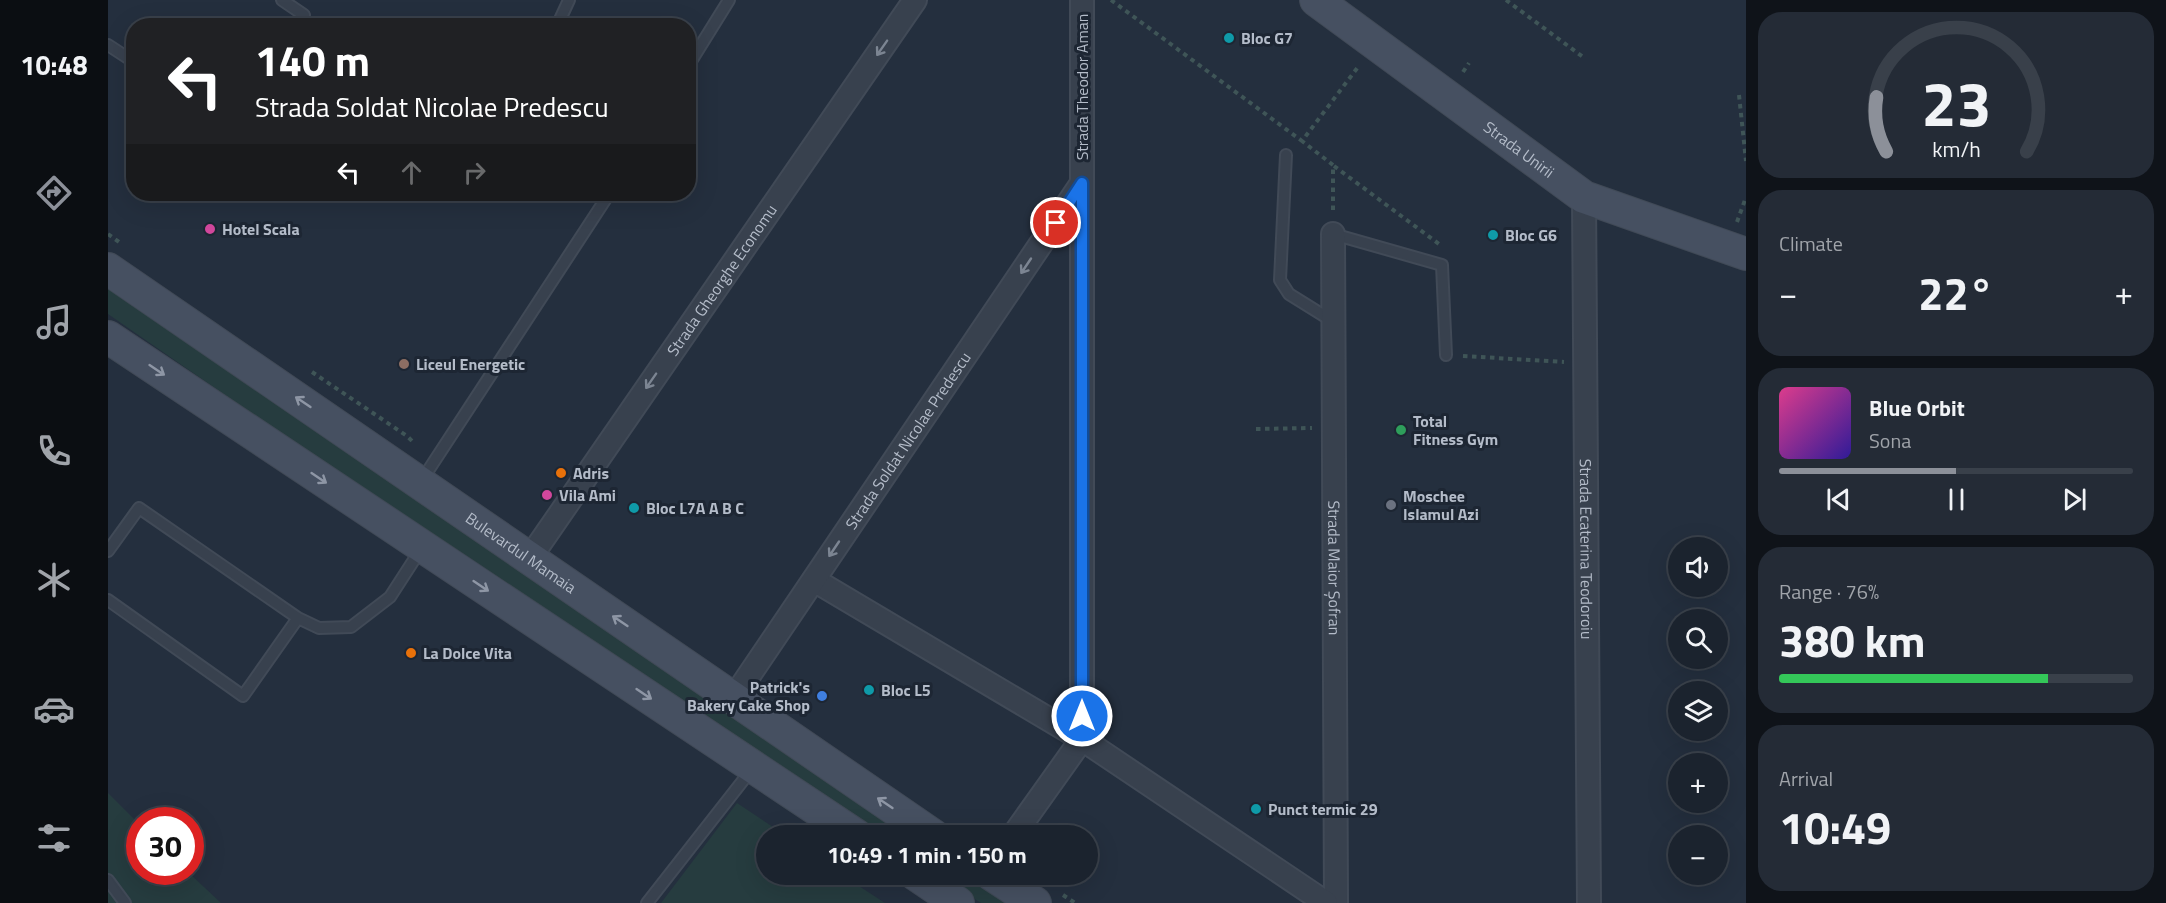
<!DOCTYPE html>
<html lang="en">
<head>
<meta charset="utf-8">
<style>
	:root { --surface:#1b232e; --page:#242b36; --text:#f1f3f6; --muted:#a0a4aa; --line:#39404a; --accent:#8c9099 }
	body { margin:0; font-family:"Titillium Web",sans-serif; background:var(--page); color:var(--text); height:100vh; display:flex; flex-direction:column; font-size:22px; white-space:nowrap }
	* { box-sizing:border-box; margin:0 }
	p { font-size:20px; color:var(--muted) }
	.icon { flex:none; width:33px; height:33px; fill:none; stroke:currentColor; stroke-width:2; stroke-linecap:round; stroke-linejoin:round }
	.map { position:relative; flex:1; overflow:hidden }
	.sheet { display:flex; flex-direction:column; gap:12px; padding:12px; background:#0f1319; width:420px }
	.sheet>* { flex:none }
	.hud { position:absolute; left:18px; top:18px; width:570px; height:183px; border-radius:24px; box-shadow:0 6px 24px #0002,0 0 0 2px var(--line); background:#202124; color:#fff; overflow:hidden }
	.fabs { position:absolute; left:1560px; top:537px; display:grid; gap:12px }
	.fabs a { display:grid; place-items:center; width:60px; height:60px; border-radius:50%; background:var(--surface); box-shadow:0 6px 24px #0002,0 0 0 2px var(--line); font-size:30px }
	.speed { position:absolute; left:18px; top:807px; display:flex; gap:12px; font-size:30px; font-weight:700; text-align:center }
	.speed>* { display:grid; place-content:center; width:78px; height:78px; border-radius:50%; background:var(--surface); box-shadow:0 6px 24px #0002,0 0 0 2px var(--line); line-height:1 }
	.speed .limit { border:9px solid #d22; background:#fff; color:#111 }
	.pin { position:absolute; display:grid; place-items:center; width:51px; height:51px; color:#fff; margin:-26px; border:3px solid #fff; border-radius:50%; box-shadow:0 2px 6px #0007 }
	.me { position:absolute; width:66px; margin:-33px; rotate:0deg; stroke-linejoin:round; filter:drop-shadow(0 0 4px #0008) }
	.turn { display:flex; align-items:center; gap:21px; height:126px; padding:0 30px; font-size:27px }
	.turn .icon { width:78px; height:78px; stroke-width:2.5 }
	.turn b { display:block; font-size:42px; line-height:51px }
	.lanes { display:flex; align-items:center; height:57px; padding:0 30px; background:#0003; justify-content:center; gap:30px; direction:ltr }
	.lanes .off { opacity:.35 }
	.big { font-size:45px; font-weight:700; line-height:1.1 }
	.sheet .tile { flex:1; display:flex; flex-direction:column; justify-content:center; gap:9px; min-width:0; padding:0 21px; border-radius:24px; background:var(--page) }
	.sheet .dial { align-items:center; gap:0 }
	.dial svg { height:156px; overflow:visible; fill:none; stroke:var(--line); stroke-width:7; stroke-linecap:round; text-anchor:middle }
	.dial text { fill:var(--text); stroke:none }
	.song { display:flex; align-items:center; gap:18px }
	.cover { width:72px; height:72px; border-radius:9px; background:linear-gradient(135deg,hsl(330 70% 55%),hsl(250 70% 35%)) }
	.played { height:6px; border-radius:3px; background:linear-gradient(90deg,var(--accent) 50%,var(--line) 50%) }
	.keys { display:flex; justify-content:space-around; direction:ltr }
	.heat { display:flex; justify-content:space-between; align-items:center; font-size:33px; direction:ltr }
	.charge { height:9px; border-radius:4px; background:linear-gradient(90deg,#34c759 76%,var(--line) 0) }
	.trip { position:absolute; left:648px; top:825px; width:342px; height:60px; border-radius:30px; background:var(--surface); box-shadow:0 6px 24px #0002,0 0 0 2px var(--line); font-weight:700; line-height:60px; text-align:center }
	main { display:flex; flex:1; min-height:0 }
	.menu { display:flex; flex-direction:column; width:108px; justify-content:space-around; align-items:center; background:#0b0e12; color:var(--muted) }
	.menu .icon { width:42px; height:42px }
	.menu .selected { color:var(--accent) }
	.menu b { font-size:27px; color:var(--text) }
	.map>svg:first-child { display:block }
</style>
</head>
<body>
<main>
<nav class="menu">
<b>10:48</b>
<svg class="icon selected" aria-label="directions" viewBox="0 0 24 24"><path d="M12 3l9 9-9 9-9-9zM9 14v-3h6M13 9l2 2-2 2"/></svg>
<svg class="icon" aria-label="music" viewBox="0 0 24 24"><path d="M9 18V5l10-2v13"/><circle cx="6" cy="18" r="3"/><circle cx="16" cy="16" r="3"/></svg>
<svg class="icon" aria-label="phone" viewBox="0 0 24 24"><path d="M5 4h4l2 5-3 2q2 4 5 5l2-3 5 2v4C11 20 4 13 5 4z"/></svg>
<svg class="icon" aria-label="climate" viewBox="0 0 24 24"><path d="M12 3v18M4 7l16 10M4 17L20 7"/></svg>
<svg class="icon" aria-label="car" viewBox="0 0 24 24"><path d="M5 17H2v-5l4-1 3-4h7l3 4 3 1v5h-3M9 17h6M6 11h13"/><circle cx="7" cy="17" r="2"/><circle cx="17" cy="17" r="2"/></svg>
<svg class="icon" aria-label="filters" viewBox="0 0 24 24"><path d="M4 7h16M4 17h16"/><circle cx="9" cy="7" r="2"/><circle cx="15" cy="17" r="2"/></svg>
</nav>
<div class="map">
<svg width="1638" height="903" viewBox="0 0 1638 903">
	<rect width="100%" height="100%" fill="#242f3e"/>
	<path fill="#263c3f" d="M0,286L811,835H772L290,515L0,314Z
		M0,793L31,824L32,872H80L113,903H0Z
		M629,803L677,835L658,836V874L734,875L777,903H553Z
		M830,875H869L912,903H873Z"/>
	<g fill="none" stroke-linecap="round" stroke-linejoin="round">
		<defs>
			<path id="lane" d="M174,0L196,15
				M449,26L461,0
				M0,45L26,62
				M580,66L621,0
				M1178,155L1172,280L1181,294L1226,322
				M1225,234L1334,265L1338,355
				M314,480L501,194
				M0,551L31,508L190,618L211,628L243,627L282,597L313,549
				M0,600L135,696L190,618
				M0,880L17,903
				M539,903L644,769"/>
			<g id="street">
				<path id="s1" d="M1476,197L1481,903"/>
				<path id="s2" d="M1225,234L1228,903"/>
				<path id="s3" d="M421,559L807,0"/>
				<path d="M706,580L974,739L1218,903"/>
				<path id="s4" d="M625,699L974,183"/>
				<path d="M905,836L974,739V0"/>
			</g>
			<g id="secondary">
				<path id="s5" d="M1208,0L1476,197L1638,254"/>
				<path id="s6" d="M0,269L826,836"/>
				<path d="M0,337L749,836"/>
				<path d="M807,874L850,903"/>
				<path d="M883,874L927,903"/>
			</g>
		</defs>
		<use href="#lane" stroke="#414a57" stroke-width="14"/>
		<use href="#street" stroke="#414a57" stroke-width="26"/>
		<use href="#secondary" stroke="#414a57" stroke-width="34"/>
		<path stroke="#3f5557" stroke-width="4" stroke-dasharray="4.5 4.5" stroke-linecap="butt" d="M1003,0L1194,141
			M1398,0L1475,57
			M1355,72L1361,63
			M1631,95L1638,161
			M1226,166L1331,244
			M1225,210V165L1194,141L1250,67
			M1629,222L1638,197
			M0,234L11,242
			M1355,356L1456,362
			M204,372L299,436L304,441
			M1148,429L1204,428
			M854,829L863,836
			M955,895L967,903"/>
		<use href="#lane" stroke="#38414e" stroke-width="10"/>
		<use href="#street" stroke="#38414e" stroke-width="22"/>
		<use href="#secondary" stroke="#465061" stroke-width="32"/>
	</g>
	<defs><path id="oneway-shaft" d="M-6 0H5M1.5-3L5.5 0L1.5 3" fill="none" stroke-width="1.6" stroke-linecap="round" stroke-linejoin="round" transform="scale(1.5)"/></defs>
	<g stroke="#7c8592">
		<use href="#oneway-shaft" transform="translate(774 48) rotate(125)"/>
		<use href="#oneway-shaft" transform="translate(918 266) rotate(124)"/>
		<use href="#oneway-shaft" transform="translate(543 381) rotate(125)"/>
		<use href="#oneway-shaft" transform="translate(726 549) rotate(124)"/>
	</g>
	<g stroke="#8e96a5">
		<use href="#oneway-shaft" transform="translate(49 370) rotate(34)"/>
		<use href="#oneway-shaft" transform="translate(195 402) rotate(-146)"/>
		<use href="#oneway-shaft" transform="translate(211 478) rotate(34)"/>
		<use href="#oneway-shaft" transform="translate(373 586) rotate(34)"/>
		<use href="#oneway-shaft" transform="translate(512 621) rotate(-146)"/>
		<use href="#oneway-shaft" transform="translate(536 694) rotate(34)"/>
		<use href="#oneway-shaft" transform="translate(777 803) rotate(-146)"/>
	</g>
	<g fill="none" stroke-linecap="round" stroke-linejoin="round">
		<defs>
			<path id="route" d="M948,223L974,183V716"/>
		</defs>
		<use href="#route" stroke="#114b97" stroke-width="15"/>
		<use href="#route" stroke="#1a73e8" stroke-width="10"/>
	</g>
	<g fill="#0f9aa8" stroke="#1d2633" stroke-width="2">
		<circle cx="1121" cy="38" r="6"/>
		<circle cx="1385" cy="235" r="6"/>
		<circle cx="526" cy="508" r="6"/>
		<circle cx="761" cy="690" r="6"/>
		<circle cx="1148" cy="809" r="6"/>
	</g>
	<g fill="#d1479c" stroke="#1d2633" stroke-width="2">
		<circle cx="102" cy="229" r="6"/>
		<circle cx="439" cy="495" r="6"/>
	</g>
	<circle fill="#8d6e63" stroke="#1d2633" stroke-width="2" cx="296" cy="364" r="6"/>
	<circle fill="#2e9e5b" stroke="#1d2633" stroke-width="2" cx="1293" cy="430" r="6"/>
	<g fill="#e8710a" stroke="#1d2633" stroke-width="2">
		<circle cx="453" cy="473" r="6"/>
		<circle cx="303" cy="653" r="6"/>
	</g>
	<circle fill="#6b7280" stroke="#1d2633" stroke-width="2" cx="1283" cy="505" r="6"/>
	<circle fill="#3f7fe0" stroke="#1d2633" stroke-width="2" cx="714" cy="696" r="6"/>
	<g text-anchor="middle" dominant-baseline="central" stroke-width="6" stroke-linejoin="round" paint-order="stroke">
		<g font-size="16" font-weight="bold" fill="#b4bcc9" stroke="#1d2633" text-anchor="start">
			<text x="1133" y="38">Bloc G7</text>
			<text x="114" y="229">Hotel Scala</text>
			<text x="1397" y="235">Bloc G6</text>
			<text x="308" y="364">Liceul Energetic</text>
			<text x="1305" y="421">Total<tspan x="1305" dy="18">Fitness Gym</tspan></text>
			<text x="465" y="473">Adris</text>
			<text x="451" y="495">Vila Ami</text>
			<text x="1295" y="496">Moschee<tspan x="1295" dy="18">Islamul Azi</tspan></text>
			<text x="538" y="508">Bloc L7A A B C</text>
			<text x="315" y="653">La Dolce Vita</text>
			<text x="702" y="687" text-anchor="end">Patrick's<tspan x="702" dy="18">Bakery Cake Shop</tspan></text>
			<text x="773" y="690">Bloc L5</text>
			<text x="1160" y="809">Punct termic 29</text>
		</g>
		<g font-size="16" fill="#b4bcc9" stroke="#1d2633">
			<text transform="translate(974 87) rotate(-90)">Strada Theodor Aman</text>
			<text stroke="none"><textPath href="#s5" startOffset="252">Strada Unirii</textPath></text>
			<text stroke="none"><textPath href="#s3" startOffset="339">Strada Gheorghe Economu</textPath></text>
			<text stroke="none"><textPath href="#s4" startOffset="312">Strada Soldat Nicolae Predescu</textPath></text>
			<text stroke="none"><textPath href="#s1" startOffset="352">Strada Ecaterina Teodoroiu</textPath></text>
			<text stroke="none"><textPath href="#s6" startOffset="501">Bulevardul Mamaia</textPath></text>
			<text stroke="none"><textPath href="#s2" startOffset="334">Strada Maior Șofran</textPath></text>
		</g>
	</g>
</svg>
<div class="fabs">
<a><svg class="icon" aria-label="sound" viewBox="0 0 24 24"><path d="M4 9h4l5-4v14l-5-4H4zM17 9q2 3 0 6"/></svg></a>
<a><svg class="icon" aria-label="search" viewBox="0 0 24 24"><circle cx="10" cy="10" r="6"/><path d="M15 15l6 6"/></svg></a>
<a><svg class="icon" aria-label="layers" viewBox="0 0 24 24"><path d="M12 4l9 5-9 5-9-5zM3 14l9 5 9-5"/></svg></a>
<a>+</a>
<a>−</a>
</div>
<div class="speed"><div class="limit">30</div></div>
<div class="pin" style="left:948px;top:223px;background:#d93025"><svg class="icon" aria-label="arrive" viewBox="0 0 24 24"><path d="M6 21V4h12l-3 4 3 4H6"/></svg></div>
<svg class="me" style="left:974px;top:716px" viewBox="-20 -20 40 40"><circle r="17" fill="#1a73e8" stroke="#fff" stroke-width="3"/><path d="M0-11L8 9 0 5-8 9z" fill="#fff"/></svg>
<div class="trip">10:49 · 1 min · 150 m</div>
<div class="hud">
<div class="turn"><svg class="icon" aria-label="left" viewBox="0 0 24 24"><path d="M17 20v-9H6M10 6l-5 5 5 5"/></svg><div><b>140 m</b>Strada Soldat Nicolae Predescu</div></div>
<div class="lanes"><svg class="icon" aria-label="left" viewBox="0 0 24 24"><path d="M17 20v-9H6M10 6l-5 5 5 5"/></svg><svg class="icon off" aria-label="ahead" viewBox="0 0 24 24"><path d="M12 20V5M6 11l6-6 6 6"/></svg><svg class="icon off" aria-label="right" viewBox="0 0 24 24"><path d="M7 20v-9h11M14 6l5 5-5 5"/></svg></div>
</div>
</div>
<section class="sheet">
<div class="tile dial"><svg viewBox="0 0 100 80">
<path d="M14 69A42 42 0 1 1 86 69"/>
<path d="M14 69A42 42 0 0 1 9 41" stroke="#8c9099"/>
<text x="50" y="56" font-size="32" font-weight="700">23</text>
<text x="50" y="72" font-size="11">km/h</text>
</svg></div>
<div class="tile"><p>Climate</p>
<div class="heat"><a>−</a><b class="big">22°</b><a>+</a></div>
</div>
<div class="tile">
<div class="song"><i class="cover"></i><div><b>Blue Orbit</b><p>Sona</p></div></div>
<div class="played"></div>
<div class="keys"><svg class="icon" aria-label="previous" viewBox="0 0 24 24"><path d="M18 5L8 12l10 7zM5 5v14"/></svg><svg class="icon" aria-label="pause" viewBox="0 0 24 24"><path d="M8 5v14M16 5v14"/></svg><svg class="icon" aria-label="next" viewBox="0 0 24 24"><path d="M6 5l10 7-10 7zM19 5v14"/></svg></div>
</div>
<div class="tile"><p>Range · 76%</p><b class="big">380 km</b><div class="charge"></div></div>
<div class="tile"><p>Arrival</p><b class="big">10:49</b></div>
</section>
</main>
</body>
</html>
